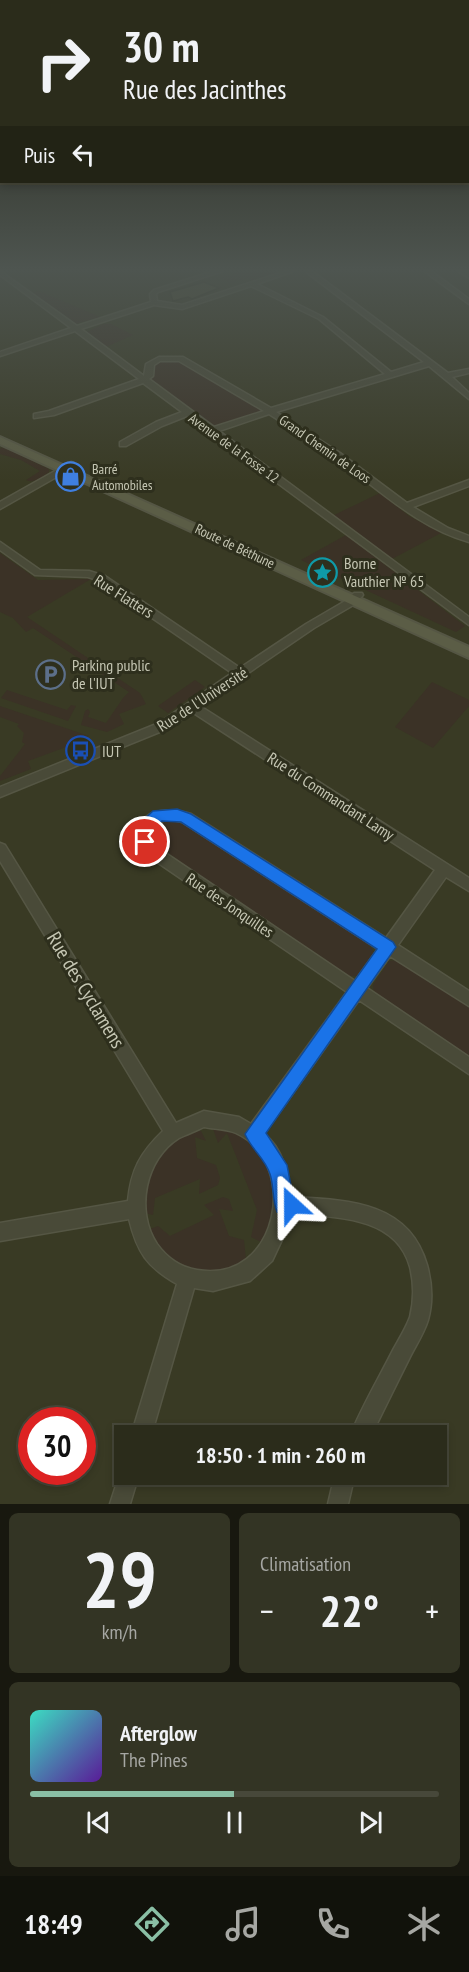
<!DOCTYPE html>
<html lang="fr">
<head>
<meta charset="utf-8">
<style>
	:root { --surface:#2b2c1b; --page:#333424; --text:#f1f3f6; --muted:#a6a7a3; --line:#47483a; --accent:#8abfa5 }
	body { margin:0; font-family:"PT Sans Narrow",sans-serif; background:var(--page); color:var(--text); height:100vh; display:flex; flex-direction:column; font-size:22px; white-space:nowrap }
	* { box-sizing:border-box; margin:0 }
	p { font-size:20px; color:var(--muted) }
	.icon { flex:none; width:33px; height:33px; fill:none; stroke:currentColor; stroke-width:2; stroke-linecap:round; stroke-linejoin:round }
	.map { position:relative; height:1504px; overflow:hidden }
	.drawer { display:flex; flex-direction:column; gap:9px; padding:9px; background:#18180f; flex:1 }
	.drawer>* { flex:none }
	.top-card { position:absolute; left:0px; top:0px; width:470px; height:183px; box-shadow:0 3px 9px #0003,0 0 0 2px var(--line); background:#2b2c1b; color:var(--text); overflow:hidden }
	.speed { position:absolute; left:18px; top:1407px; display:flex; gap:12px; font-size:30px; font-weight:700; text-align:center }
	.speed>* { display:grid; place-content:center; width:78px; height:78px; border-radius:50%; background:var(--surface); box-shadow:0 3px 9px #0003,0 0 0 2px var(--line); line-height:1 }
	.speed .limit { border:9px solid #d22; background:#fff; color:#111 }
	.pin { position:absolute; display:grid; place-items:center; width:51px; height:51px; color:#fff; margin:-26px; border:3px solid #fff; border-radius:50%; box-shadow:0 2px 6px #0007 }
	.me { position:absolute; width:66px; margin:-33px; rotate:336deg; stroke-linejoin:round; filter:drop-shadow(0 0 4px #0008) }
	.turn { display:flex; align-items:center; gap:21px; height:126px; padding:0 24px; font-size:27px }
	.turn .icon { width:78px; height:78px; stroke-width:2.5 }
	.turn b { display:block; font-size:42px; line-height:51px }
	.then { display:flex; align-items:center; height:57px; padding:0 24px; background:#0003; gap:12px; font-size:22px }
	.big { font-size:45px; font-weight:800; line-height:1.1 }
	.drawer .widget { flex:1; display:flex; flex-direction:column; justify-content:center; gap:9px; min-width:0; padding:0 21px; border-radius:9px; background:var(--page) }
	.drawer .dial { align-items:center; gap:0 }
	.dial b { font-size:78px; line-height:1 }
	.song { display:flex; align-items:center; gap:18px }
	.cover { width:72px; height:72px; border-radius:9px; background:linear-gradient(135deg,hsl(170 70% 55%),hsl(270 70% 35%)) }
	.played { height:6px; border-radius:3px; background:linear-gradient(90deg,var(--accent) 50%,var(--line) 50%) }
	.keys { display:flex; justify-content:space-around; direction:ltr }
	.heat { display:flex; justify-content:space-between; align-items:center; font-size:33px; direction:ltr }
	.drawer .tiles { flex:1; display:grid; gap:9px; grid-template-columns:1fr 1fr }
	.widget:last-child { grid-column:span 2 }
	.trip { position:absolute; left:114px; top:1425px; width:333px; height:60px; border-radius:0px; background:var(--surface); box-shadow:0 3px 9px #0003,0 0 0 2px var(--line); font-weight:800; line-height:60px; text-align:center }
	.dock { display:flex; height:96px; justify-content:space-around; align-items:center; background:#11120b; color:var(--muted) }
	.dock .icon { width:42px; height:42px }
	.dock .active { color:var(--accent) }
	.dock b { font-size:27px; color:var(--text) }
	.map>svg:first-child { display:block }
</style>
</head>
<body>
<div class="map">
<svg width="469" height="1504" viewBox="0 0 469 1504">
	<rect width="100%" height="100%" fill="#393a24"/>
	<path fill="#3b3226" d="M234,271H287L254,282L246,278L231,283L221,278L236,273Z
		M39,291L100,317L75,324L32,293Z
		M103,324H111L133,335L106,347L87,332Z
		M164,360H180L270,411L211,431L147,378L150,363Z
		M3,447L49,469V472C43,477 34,484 26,480L40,471L21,460L0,454V449Z
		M380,493L409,516L441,533L392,559L332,516Z
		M346,535L465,626L456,632L301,560Z
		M0,553L38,580L91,579L27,617L140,693L146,704L119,714L124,724L107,732L81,725L85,711L88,709L90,712L88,717L106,723L123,698L129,692L33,628L26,632L13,618L0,612Z
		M195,680L205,687L168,713L158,706Z
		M432,682L469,700V706L433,748L395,727Z
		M7,690L67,710L71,705L76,706L68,721L1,698Z
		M0,706L89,736L81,739L80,742L28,761L31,769L0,781V776L25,744L22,742L24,733L17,726L19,724L0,717Z
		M169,819L179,820L369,942L374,953L357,976H347L155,848C144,833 153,822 169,819Z
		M398,960L469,1006V1059L374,994L373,985L389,961Z
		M212,1126L228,1128L251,1140L268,1161L278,1205L263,1243L251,1237L257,1210L227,1133L218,1143Z
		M197,1129L201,1131L206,1141L195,1137L197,1158L216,1165L220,1178L218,1185L199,1194L200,1179L155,1198L153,1215L144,1213C145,1171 157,1145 197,1129Z
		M223,1197L229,1199L233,1211L219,1209L229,1236L244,1240L246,1260L229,1270H190L162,1255L150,1233V1229L158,1226L170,1236L214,1215L204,1205Z"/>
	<path fill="#4a4c31" stroke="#30311f" stroke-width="1.5" d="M204,282L219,288L192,299L188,297L173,301L170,292Z"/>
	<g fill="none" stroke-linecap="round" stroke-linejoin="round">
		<defs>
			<path id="street" d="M0,271L77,326L151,302L150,294L154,290L214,271H223L158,292L156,294L157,301L182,305L286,271H294L257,284L323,317L391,372L424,362L305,271H312L448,373L469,369V373L452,377L469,393V399L429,366L276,412L340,453L407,503L469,480V486L413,507L448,528L469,536V542C416,527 378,488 334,457C313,442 291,428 269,414L219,431L469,617V625L187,416L162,426L126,446H120V442L156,422L182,412L143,383L54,415L34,418V414L49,411L139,379L75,331L0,356V352L71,328L0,275ZM251,286L319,319L385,374L271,408L183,357H159L146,364L144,376L81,329L154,305L182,309ZM160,361H179L264,411L214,427L149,379L153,376L154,365Z
				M424,271H431L469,299V304Z
				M458,271H465L469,273V278Z
				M71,462L74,463V467L0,509V502Z
				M0,542L40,570L89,571L105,576L240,668L306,624L347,600L354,593H362L363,595L355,604L314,628L200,706L469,878V891L446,877L398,945L469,991V1006L390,956L367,988L469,1057V1074L359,1000L264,1134C283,1148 288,1175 291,1197C347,1200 409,1201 427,1265C432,1283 433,1302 428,1320C424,1333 416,1345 410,1357C397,1383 384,1409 371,1436H350C362,1406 379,1378 393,1350C399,1339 406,1328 410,1317C414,1301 414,1283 410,1267C396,1215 333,1217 290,1214L287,1229L272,1261L250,1281L213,1291L194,1288L151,1436H131L177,1284C147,1267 137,1252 129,1219L0,1241V1223L128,1201C131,1170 140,1153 163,1131L0,861V843L5,845L176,1123L204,1111L239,1117L251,1124L347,992L148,856C121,818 156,803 191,814L386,938L435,870L192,712L167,729L0,797V787L159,723L232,673L97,580L88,577L35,575L0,550ZM169,819L182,822L378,949L355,981L158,848L152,840V828L159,822ZM204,1127C214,1129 227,1129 236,1133C300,1162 280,1284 197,1270C180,1267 167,1258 157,1244C135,1211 145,1159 179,1138C187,1134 196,1131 204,1127Z
				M124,1466V1474H139L130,1504H110L122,1467Z
				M335,1474H355L348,1504H328Z"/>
			<path id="secondary" d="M0,437L469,647V658L0,444Z"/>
		</defs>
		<use href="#street" stroke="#555644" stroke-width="3"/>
		<use href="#secondary" stroke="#555644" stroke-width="4"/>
		<use href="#street" fill="#494a38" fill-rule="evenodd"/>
		<use href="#secondary" fill="#5b5d46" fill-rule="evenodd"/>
	</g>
	<linearGradient id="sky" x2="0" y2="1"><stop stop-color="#1f2014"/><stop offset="0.56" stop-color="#4e5550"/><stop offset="1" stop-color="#4e5550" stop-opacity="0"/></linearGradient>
	<rect width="469" height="481" fill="url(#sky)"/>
	<path fill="#1a73e8" stroke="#114b97" stroke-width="1.5" d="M177,809L191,814L393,942L396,947L266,1133L287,1165L293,1196L299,1198L302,1205L299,1212L292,1215L277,1212C272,1199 274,1186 270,1174C265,1158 251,1149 245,1134L377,949L181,822L162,821L153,829L150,846L145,848L139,846L137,842L141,822L153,811Z"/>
	<defs>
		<symbol id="shop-ring" viewBox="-11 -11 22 22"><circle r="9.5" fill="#2e2f1d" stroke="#3f7fe0" stroke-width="1.5"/><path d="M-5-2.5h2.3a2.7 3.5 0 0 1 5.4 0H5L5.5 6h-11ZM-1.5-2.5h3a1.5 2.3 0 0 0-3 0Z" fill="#3f7fe0"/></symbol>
		<symbol id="sight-ring" viewBox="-11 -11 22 22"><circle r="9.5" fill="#2e2f1d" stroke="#0f9aa8" stroke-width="1.5"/><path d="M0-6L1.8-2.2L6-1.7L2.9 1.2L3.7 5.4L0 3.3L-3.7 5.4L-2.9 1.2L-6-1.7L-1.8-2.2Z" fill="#0f9aa8"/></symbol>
		<symbol id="parking-ring" viewBox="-11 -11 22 22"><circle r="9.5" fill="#2e2f1d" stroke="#5c6f8a" stroke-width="1.5"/><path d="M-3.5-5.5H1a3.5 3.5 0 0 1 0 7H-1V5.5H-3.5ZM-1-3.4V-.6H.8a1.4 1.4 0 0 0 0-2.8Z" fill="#5c6f8a"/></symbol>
		<symbol id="bus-ring" viewBox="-11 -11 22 22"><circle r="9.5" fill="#2e2f1d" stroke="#1a4fb4" stroke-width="1.5"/><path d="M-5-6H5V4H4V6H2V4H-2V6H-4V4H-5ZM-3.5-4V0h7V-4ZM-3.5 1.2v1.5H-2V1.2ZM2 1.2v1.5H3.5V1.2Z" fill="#1a4fb4"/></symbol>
	</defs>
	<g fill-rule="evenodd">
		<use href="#shop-ring" x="54" y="460" width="33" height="33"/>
		<use href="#sight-ring" x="306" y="556" width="33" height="33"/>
		<use href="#parking-ring" x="34" y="658" width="33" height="33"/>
		<use href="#bus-ring" x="64" y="734" width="33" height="33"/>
	</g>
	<g text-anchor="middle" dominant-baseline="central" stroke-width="6" stroke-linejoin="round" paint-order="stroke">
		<g font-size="14" fill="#c5c6b3" stroke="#2e2f1d">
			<text transform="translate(234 448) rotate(36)">Avenue de la Fosse 12</text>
			<text transform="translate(325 449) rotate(35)">Grand Chemin de Loos</text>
			<text transform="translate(235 546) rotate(25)">Route de Béthune</text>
		</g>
		<g font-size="14" fill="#c5c6b3" stroke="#2e2f1d" text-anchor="start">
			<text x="92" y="469">Barré<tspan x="92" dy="16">Automobiles</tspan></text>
		</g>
		<g font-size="16" fill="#c5c6b3" stroke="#2e2f1d" text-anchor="start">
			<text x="344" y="563">Borne<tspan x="344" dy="18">Vauthier № 65</tspan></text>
			<text x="72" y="665">Parking public<tspan x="72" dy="18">de l'IUT</tspan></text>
			<text x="102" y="751">IUT</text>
		</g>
		<g font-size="16" fill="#c5c6b3" stroke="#2e2f1d">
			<text transform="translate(124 596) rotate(32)">Rue Flatters</text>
			<text transform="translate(202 699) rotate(-33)">Rue de l'Université</text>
			<text transform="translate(331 796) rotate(33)">Rue du Commandant Lamy</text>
			<text transform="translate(230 905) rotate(34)">Rue des Jonquilles</text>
		</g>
		<g font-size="20" fill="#c5c6b3" stroke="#2e2f1d">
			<text transform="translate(86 990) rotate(59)">Rue des Cyclamens</text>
		</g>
	</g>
</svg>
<div class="speed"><div class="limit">30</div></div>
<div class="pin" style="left:145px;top:842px;background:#d93025"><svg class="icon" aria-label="arrive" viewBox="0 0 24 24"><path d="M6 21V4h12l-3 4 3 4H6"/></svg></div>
<svg class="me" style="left:292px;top:1205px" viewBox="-20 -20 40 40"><path d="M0-17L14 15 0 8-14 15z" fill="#1a73e8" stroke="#fff" stroke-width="4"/></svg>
<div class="trip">18:50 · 1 min · 260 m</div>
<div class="top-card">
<div class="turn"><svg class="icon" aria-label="right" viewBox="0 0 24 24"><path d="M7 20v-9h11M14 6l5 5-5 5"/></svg><div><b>30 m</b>Rue des Jacinthes</div></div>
<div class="then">Puis<svg class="icon" aria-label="left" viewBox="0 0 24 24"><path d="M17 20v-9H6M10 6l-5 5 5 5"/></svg></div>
</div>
</div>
<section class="drawer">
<div class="tiles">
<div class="widget dial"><b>29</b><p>km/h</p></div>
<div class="widget"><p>Climatisation</p>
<div class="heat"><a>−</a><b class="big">22°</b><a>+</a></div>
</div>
<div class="widget">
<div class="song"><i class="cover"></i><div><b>Afterglow</b><p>The Pines</p></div></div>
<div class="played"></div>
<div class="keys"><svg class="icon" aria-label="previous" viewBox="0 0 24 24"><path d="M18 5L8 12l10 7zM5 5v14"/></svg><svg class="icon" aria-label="pause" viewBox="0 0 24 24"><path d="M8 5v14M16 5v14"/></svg><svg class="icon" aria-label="next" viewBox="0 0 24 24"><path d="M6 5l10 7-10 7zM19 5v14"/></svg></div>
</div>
</div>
</section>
<nav class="dock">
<b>18:49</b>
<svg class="icon active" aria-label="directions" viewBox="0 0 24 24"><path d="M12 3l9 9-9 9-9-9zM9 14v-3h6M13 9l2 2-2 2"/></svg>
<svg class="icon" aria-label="music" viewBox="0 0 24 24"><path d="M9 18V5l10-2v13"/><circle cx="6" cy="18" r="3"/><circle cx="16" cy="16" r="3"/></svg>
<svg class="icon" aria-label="phone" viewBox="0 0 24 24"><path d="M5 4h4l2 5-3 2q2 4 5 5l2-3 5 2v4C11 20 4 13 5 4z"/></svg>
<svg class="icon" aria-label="climate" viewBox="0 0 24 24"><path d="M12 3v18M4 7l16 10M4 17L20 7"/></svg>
</nav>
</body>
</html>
